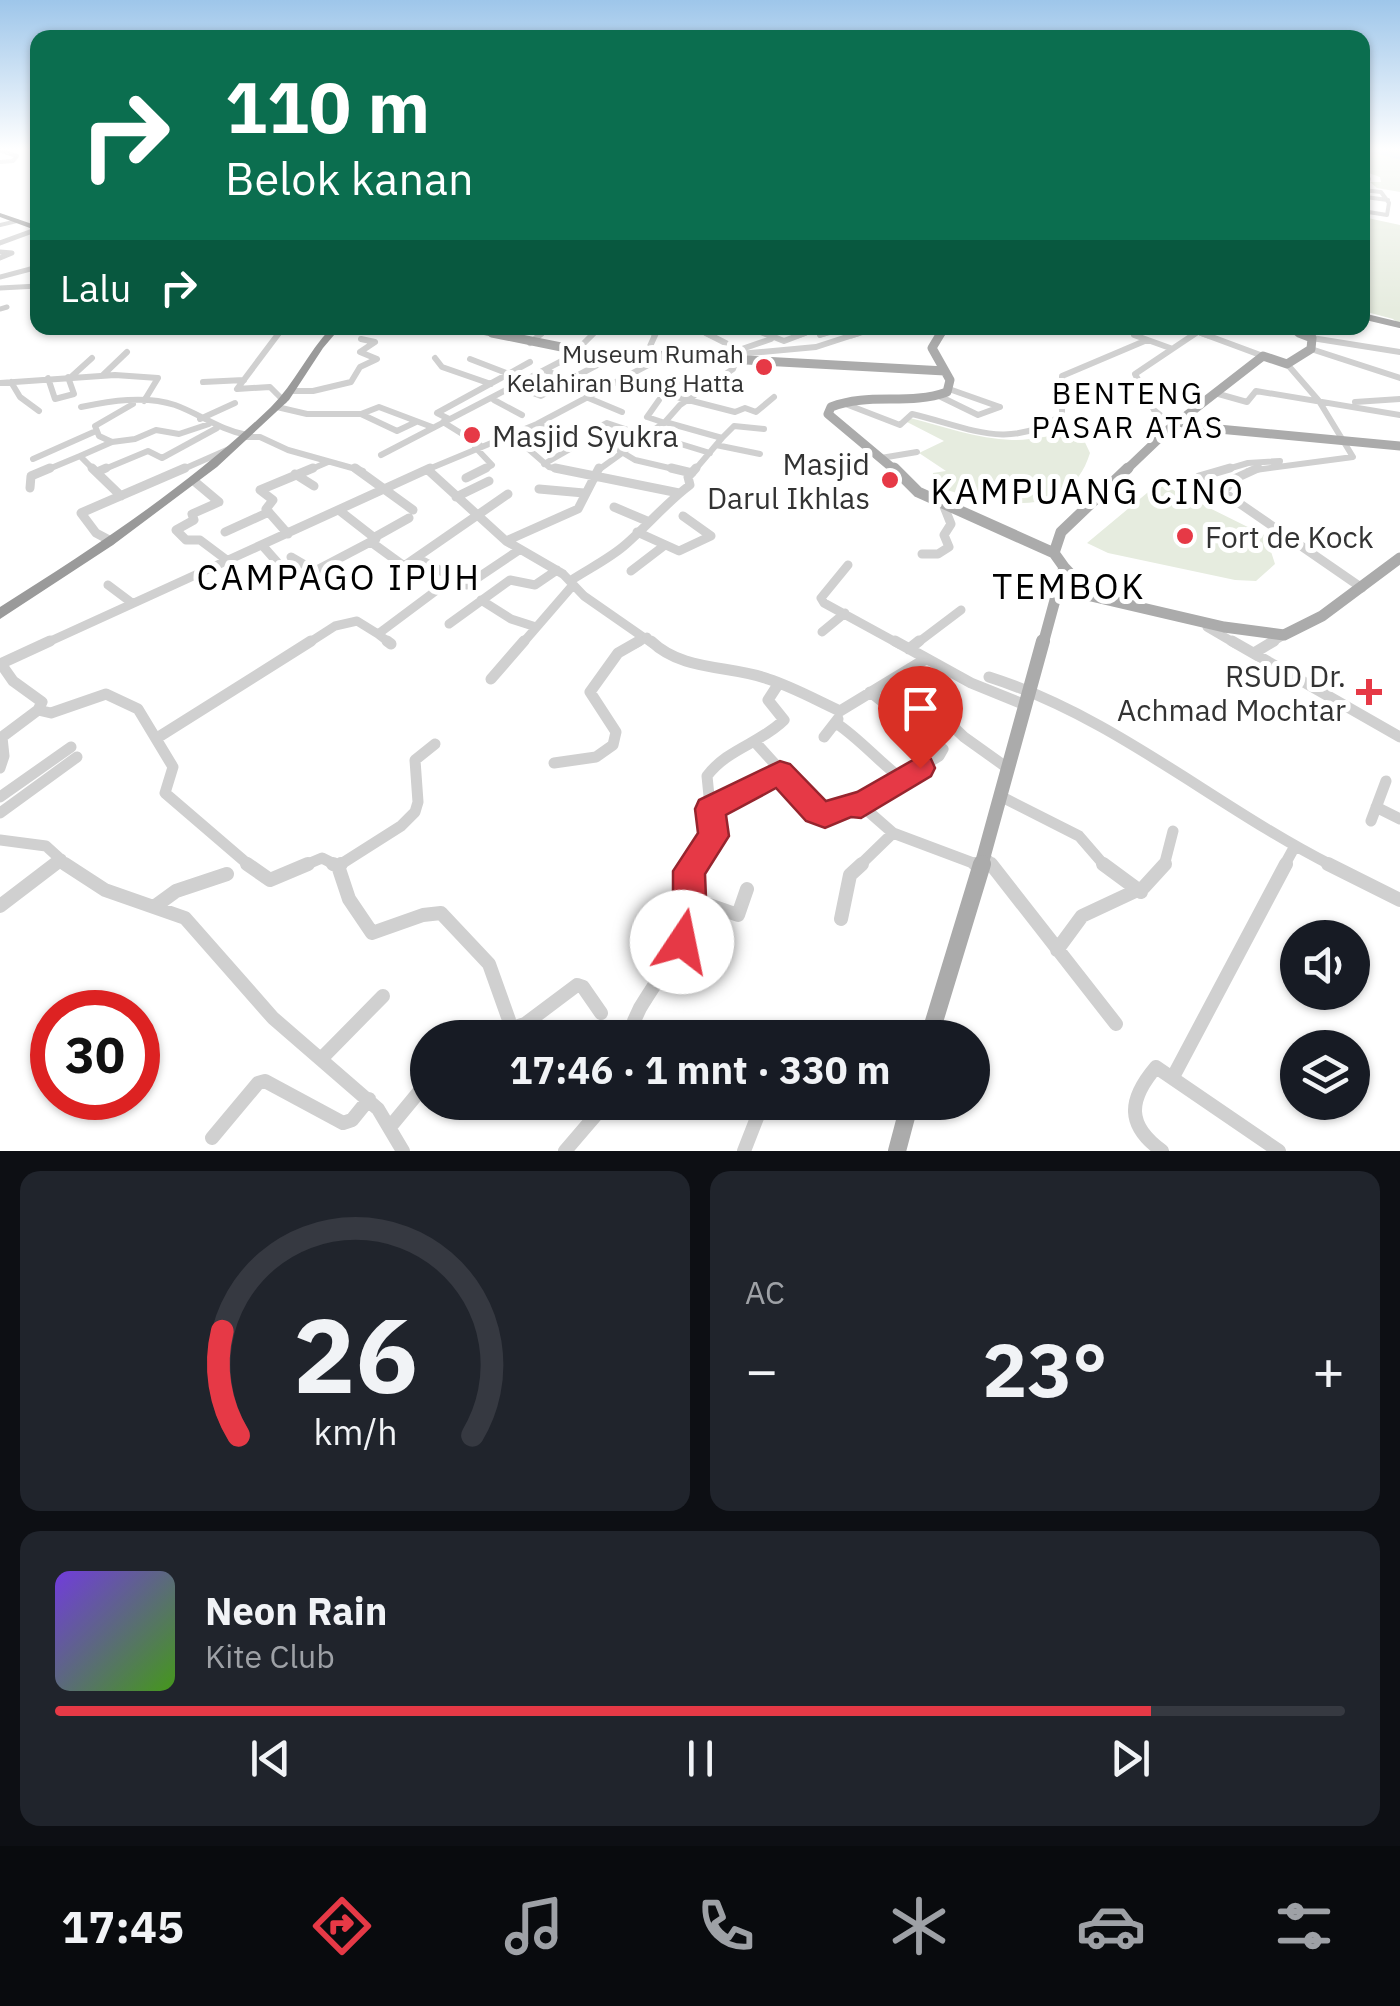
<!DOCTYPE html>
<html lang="id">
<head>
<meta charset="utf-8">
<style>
	:root { --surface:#171b24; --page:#20242c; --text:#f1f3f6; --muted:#9ea1a6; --line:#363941; --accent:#e63946 }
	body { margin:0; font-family:"IBM Plex Sans",sans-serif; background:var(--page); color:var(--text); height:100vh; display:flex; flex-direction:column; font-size:38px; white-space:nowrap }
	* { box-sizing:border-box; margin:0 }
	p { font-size:32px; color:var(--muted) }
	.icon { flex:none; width:55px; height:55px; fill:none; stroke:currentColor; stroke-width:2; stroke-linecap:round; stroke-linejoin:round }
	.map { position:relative; height:1151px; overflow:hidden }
	.panel { display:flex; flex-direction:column; gap:20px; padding:20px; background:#0d0f14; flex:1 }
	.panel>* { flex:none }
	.hud { position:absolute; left:30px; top:30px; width:1340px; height:305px; border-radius:20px; box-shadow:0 2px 8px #0004; background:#0b6e4f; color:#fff; overflow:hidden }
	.fabs { position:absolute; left:1280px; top:920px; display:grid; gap:20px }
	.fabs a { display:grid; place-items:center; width:90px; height:90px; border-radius:50%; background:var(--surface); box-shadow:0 2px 8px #0004; font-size:50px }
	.speed { position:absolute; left:30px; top:990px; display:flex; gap:20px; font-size:50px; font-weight:700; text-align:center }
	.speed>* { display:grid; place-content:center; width:130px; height:130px; border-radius:50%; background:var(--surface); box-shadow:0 2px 8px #0004; line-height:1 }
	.speed .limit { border:15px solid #d22; background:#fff; color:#111 }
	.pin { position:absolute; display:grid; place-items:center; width:85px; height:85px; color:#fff; margin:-102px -42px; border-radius:50% 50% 50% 0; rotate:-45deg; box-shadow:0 0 10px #0007 }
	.pin .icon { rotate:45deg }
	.me { position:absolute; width:110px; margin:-55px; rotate:11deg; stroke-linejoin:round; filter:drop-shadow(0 0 8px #0008) }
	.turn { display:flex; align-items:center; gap:35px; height:210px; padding:0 30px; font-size:45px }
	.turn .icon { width:130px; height:130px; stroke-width:2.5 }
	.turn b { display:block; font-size:70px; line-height:85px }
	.then { display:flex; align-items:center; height:95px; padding:0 30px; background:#0003; gap:20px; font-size:38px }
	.big { font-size:75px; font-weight:700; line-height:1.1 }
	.panel .card { flex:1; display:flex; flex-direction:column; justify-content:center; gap:15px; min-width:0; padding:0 35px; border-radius:20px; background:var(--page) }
	.panel .dial { align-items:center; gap:0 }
	.dial svg { height:260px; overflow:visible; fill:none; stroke:var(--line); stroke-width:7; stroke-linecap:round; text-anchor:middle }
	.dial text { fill:var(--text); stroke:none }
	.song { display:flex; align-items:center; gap:30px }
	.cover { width:120px; height:120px; border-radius:15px; background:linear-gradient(135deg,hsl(260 70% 55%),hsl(100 70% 35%)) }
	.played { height:10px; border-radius:5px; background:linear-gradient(90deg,var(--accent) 85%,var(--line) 85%) }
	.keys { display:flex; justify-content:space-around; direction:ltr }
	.heat { display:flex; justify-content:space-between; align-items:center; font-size:55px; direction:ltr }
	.panel .tiles { flex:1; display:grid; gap:20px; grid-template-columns:1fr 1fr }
	.card:last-child { grid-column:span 2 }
	.trip { position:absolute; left:410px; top:1020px; width:580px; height:100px; border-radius:50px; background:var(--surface); box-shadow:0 2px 8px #0004; font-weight:700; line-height:100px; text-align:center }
	.tabs { display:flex; height:160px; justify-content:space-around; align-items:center; background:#090b0e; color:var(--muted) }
	.tabs .icon { width:70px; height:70px }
	.tabs .active { color:var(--accent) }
	.tabs b { font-size:45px; color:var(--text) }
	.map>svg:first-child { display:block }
</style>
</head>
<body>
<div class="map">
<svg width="1400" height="1151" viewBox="0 0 1400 1151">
	<rect width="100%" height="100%" fill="#fff"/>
	<path fill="#e6ecdf" d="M1363,148L1400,150V192L1377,188L1370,182H1381L1380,177L1363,171Z
		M1363,217L1400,225V325L1393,319L1363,311Z
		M910,418C943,426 977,439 1012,440C1037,441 1058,431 1082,436L1090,453C1068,525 986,504 932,485L933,473L946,471L919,453L944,441L907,422Z
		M1159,483L1266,536L1275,564L1256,581L1235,580L1108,553L1087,543Z"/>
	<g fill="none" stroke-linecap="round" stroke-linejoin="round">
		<path stroke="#cfe2ee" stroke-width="5" d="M1365,148L1400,157"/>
		<path stroke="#d0d0d0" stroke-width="4" d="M0,162L13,161L17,156L2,151
			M1362,179H1369
			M1362,190L1381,192L1389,203L1387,215L1362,211
			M1365,197L1388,200
			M0,225L17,221
			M32,231L38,229"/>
		<path stroke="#d0d0d0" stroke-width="5" d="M0,243L38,229
			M0,252L12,253L0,258
			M0,277L38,267
			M0,288L38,286
			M0,309L7,307
			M270,328L280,332L277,336
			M580,328L595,332L591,336
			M695,328L711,336
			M749,328L770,336
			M1186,328L1208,336
			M820,335L847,328
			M539,336L549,328
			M654,336L658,328
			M798,336L820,328
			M851,336L876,328
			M1192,336L1198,332"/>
		<path stroke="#d0d0d0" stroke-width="6" d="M279,333L237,389L270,387L284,401
			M706,333L745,353
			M764,333L784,341L805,333
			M1201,333L1263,356
			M820,335L826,333
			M1134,335L1170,348
			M1312,338L1400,352
			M530,343L542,333
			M584,349L582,345L594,333
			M1311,349L1400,378
			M739,350L771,339
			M646,355L656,333
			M729,355L816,347L859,333
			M435,358L442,367L491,384
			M470,359L509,374
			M547,371L569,380L599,364
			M103,375L127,352
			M71,377L92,358
			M48,378L55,399L74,394L68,377
			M11,382L20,397L39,411
			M203,382L244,380
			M680,382L703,390
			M0,383L115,375L158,378L144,401
			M517,387L541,396L550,391L527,382
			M949,389L1000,407
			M292,391H313L351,382L360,367L377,359L360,352L375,342L361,339
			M661,393L735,412L745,408L756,412L774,397
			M1215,393L1247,402L1256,391L1400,415
			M939,396L978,415L1000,407
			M586,397L622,412
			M494,400L522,415
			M659,400L647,417L665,423
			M1355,402L1400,399
			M843,403L900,425L912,414C968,427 1009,452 1062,415V376L1147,340
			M81,407C110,401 145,395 175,405C200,414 220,430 247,435
			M277,407L307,414H361L397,431L416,422
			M361,414L379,407L432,427
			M200,419L235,403
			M449,419L437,413L530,362
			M443,422L480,445
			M537,424L565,437L574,435
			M1173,425L1154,410L1135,374L1196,333
			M510,433L549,467L567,471
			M648,434L710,453
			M245,437H260L288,450L363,471
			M722,438L734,426L764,429
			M112,442L135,439L156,430L179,434L209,424
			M716,445L760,454
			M475,447L492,465L481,471
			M622,449L589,432L607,423L646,436
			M620,451L635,460L682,471
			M381,455L581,351
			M80,456L112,442L99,436L95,426L133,404
			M881,458L917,452
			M33,459L96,431
			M544,464L577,445
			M44,471L80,456L95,471
			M100,471L148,451L162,458L217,428
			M179,471L229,449
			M307,471L328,462
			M424,471L537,424L665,356
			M597,471L665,422
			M694,471L722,438L665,422L680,405L733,369L736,360
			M1221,471L1248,463L1280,461
			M1248,471L1353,457L1319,401L1287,364"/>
		<path stroke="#d0d0d0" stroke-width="9" d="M92,468L121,496
			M355,468L413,510
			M555,468L679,493
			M671,468L692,473
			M1258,468L1234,479L1223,492L1362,588
			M428,470L506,541L563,574L584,596L653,644
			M97,472L106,468
			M295,474L314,486
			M1199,477L1230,468
			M466,478L486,468
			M194,481L219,502L192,514L194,520L176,530L186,540H200L228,561
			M30,488L31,476L50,468
			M539,489L584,493
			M456,497L489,481
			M614,507L647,521
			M225,532L269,512
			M637,532L679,551L711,536L683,516
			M288,534L266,509L273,500L260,490L313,468
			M375,537L409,518
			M111,541L96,533L81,513L185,468
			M506,541L578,509L599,468
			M371,542L404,566L508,494
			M262,545L277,562
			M922,554H938L949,547L944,535L951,524L943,504
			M291,557L315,571L376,539L340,511
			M417,558L467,585L519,550
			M848,565L821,598L824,603L899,644
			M631,571L665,545
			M570,581C588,569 609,559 625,545C648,525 666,503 690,485L688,477L696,468
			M108,585L132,603
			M481,600L511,619L536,627
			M449,624L510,580L535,585L557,570
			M1207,627L1236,644
			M822,632L845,613
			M378,634L391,644
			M44,644L430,468
			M307,644L335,626L357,621L378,634L453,578
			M522,644L573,585
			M635,644L647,637
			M916,644L961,610
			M1269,644L1284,635"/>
		<path stroke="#d0d0d0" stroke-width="11" d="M387,641L391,644
			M651,641C683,672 731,665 768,679C793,687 816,700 840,711L924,660
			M895,641L971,683L1023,704
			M1232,641L1400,737
			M909,649L919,641
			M1254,653L1274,641
			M0,664L50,641
			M989,677C1115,717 1216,807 1333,866
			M491,679L524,641
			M38,710L51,713L106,694L138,709L173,767L165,793L250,866
			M898,710L927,702L964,737L1006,767
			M836,723C861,740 878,761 902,779
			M824,737L838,719
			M157,738L311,641
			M755,742L821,815L849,804L861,805L893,833L981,866
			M554,763L596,757L613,745L616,732L590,692L618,653L639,641
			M0,768L4,756L2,737L38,710L42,702L13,681L1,664
			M1000,796L1079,836L1105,866
			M0,797L71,747
			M861,805L939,756L943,749L870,692
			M1376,807L1400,819
			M710,809L779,773
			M0,813L77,757
			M1371,821L1386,781
			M0,840L46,846L68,866
			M985,857L993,866
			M52,866L61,859
			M303,866L322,858L338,866
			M338,866L401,826L415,812L418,802L415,760L435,744
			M692,866L713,836L707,776C727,749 761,743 784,720L768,700L779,683
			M859,866L893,833
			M1164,866L1173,831
			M1284,866L1295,846"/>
		<path stroke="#d0d0d0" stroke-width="14" d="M65,864L105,890L185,918L273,1018L378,1109L403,1151
			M247,864L270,880L308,864
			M333,864L338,866L349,899L372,933L423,915L441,913L489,964L509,1020V1029L492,1038
			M975,864L981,866
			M991,864L1116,1024
			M1103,864L1141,892
			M1328,864L1400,900
			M338,866L341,864
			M692,899L738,915L747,889
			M0,906L55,864
			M154,907L176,891L227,874
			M841,919L850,875L862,864
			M1057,950L1082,916L1144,887L1165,864
			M509,1029L525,1024L577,985L583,987L601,1013
			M634,1038V1021L640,1008C671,957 696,934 689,871L694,864
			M321,1059L383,996
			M1173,1077L1286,864
			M390,1127L428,1081
			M212,1138L258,1083L265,1081L343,1123L352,1120L369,1099
			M565,1151L607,1102
			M744,1151L760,1110L757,1102
			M1162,1151C1126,1125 1128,1100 1156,1067L1279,1151"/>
		<path stroke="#ababab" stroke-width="6" d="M1362,316L1400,325
			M464,328L505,336
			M1283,328L1306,336
			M938,336L950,328"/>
		<path stroke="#ababab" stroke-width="9" d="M492,333L581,351L945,371
			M1179,422L1197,427L1400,446
			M896,471L828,414L831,407C869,392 909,406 947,392L950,380L932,348L941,333
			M1125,471L1169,429L1263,356L1287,364L1311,349L1312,338L1299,333"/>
		<path stroke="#ababab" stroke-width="11" d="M894,468L918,492L1054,553L1064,567L1043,644
			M1054,553L1061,532L1128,468
			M1064,567L1091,596
			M1055,594L1091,596L1224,627L1284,635L1322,616L1400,558"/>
		<path stroke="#ababab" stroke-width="14" d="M981,866L1043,641"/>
		<path stroke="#ababab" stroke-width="18" d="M929,1038L982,864
			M897,1151L910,1102"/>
		<path fill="#9a9a9a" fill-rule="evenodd" d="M0,213L38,226V231L0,217Z
			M331,328H340L323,348L289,400L217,467L113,545L0,619V607C95,547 190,485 271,407C295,383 308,352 331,328Z"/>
	</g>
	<linearGradient id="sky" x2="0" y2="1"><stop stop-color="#9ec6ea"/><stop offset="0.48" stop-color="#fff"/><stop offset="1" stop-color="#fff" stop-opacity="0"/></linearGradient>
	<rect width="1400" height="310" fill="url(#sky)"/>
	<path fill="#e63946" stroke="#96252e" stroke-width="2.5" d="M920,756L931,759L935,768L931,776L861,818L851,817L825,828L806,821L776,788L726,815L729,836L705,874L707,922L694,953L682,958L669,953L664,942L673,921V871L698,833L695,809L699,800L780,761L790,764L826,801L857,792Z"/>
	<g fill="#e63946" stroke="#fff" stroke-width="4">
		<circle cx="764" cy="367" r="10"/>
		<circle cx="472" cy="435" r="10"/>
		<circle cx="890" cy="480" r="10"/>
		<circle cx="1185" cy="536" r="10"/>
		<path d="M1364 677h10v10h10v10h-10v10h-10v-10h-10v-10h10z"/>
	</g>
	<g text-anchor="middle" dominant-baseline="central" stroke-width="10" stroke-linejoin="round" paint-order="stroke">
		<g font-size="25" fill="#333" stroke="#fff" text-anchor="end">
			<text x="744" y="353">Museum Rumah<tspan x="744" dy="29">Kelahiran Bung Hatta</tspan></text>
		</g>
		<g font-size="30" letter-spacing="2.5" fill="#000" stroke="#fff">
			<text x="1128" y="392">BENTENG<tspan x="1128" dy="34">PASAR ATAS</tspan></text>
		</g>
		<g font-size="30" fill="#333" stroke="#fff" text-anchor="start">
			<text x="492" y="435">Masjid Syukra</text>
			<text x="870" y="463" text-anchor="end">Masjid<tspan x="870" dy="34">Darul Ikhlas</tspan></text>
			<text x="1205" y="536">Fort de Kock</text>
			<text x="1346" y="675" text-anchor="end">RSUD Dr.<tspan x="1346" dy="34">Achmad Mochtar</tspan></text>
		</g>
		<g font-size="35" letter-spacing="2.5" fill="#000" stroke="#fff">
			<text x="1088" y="491">KAMPUANG CINO</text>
			<text x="339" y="577">CAMPAGO IPUH</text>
			<text x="1069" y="586">TEMBOK</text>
		</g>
	</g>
</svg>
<div class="fabs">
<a><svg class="icon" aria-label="sound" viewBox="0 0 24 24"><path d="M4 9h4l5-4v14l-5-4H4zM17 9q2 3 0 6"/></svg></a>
<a><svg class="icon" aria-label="layers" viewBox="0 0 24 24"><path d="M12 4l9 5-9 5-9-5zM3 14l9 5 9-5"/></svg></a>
</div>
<div class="speed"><div class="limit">30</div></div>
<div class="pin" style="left:920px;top:768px;background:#d93025"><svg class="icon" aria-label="arrive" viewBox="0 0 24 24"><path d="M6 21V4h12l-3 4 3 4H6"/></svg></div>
<svg class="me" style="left:682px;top:942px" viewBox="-20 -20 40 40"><circle r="19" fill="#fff"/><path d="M0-13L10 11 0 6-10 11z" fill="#e63946"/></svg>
<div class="trip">17:46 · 1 mnt · 330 m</div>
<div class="hud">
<div class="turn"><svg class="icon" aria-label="right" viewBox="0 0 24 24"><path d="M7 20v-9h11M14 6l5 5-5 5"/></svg><div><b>110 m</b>Belok kanan</div></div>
<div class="then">Lalu<svg class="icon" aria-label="right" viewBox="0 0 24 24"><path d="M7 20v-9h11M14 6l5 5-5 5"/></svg></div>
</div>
</div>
<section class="panel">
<div class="tiles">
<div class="card dial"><svg viewBox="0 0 100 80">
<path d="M14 69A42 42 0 1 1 86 69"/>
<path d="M14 69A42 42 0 0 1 9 37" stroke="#e63946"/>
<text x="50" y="56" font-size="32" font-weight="700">26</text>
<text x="50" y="72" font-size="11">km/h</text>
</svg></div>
<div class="card"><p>AC</p>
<div class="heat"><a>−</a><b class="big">23°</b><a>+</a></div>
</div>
<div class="card">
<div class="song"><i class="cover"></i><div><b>Neon Rain</b><p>Kite Club</p></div></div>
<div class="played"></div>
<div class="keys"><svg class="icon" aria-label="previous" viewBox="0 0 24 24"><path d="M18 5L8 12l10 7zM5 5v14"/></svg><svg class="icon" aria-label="pause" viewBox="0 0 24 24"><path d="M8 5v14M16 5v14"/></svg><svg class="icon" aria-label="next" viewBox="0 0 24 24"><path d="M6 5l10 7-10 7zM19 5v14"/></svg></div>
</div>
</div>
</section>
<nav class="tabs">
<b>17:45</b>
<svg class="icon active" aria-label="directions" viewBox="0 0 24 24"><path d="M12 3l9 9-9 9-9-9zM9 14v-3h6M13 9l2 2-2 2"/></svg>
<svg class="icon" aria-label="music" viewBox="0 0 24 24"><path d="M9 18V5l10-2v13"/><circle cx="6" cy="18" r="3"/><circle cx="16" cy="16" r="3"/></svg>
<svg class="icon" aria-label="phone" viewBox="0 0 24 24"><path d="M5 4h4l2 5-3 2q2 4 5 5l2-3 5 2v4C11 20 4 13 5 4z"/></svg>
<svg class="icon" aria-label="climate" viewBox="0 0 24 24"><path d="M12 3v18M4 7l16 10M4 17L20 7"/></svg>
<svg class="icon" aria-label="car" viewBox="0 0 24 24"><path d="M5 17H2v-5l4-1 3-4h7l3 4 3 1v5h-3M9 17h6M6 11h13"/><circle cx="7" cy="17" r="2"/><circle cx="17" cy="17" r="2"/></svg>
<svg class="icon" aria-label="filters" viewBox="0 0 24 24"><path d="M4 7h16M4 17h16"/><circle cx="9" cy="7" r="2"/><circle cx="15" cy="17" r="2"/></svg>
</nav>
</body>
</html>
